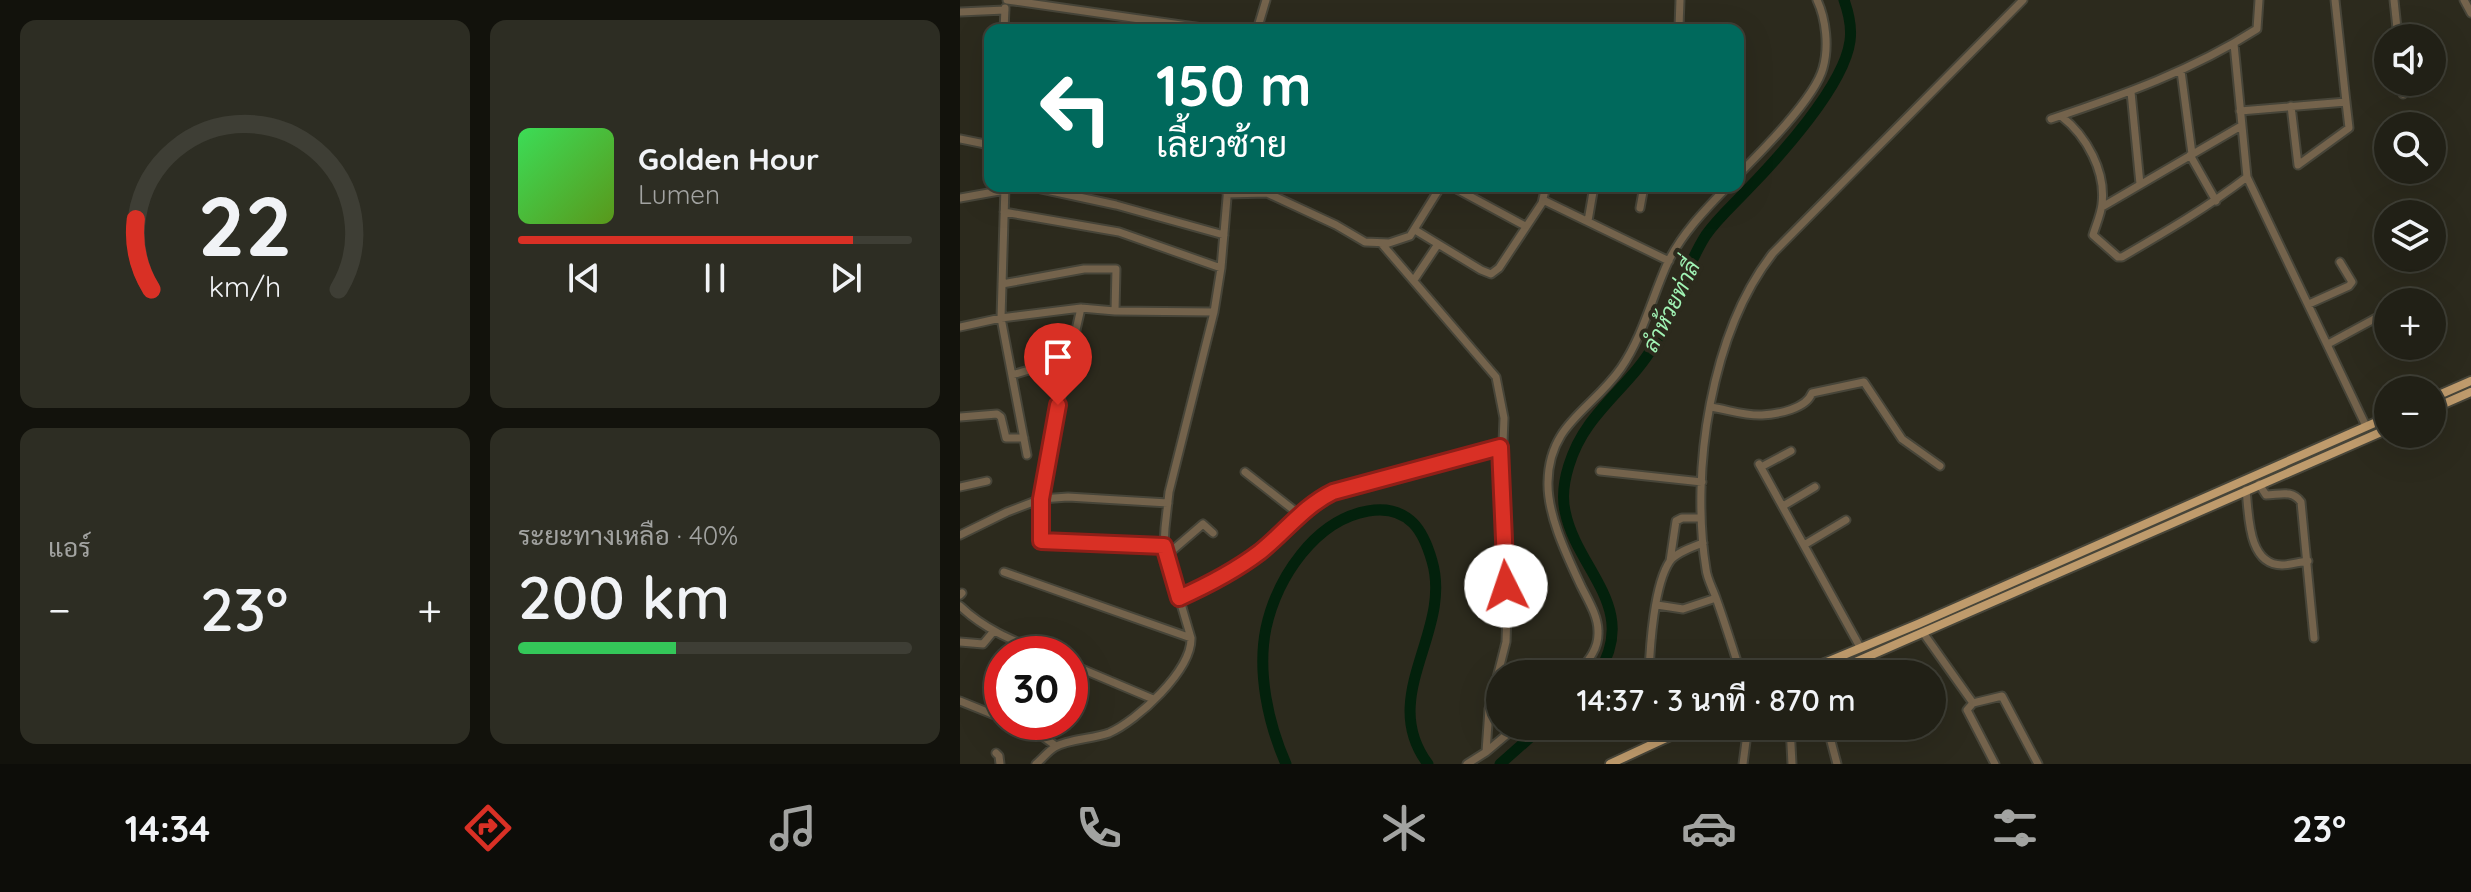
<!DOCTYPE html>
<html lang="th">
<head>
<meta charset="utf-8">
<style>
	:root { --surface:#212016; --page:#2d2d23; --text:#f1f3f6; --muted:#a2a3a1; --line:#3e3e35; --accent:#d93025 }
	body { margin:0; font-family:Quicksand,Sarabun,sans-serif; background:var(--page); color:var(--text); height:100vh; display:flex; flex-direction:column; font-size:30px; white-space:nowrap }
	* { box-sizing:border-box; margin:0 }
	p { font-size:26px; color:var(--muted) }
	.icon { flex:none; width:44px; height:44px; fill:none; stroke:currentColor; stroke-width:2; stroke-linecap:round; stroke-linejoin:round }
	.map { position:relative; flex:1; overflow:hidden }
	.side { display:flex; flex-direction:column; gap:20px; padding:20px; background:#12120c; width:960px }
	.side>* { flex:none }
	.top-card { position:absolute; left:24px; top:24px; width:760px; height:168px; border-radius:16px; box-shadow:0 8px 32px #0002,0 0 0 2px var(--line); background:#00695c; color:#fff; overflow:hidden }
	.buttons { position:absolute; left:1414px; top:24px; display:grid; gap:16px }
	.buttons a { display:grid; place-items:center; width:72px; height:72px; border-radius:50%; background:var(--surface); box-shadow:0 8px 32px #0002,0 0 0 2px var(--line); font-size:40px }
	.speed { position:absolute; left:24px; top:636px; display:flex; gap:16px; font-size:40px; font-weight:700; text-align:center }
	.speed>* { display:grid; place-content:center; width:104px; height:104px; border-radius:50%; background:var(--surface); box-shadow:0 8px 32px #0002,0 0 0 2px var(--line); line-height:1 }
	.speed .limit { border:12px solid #d22; background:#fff; color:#111 }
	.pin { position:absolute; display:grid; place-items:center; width:68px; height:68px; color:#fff; margin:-82px -34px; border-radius:50% 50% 50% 0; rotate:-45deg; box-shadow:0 0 8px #0007 }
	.pin .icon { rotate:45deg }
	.me { position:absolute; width:88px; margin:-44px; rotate:356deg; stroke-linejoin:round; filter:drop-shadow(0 0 6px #0008) }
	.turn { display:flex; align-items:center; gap:28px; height:168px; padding:0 40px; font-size:36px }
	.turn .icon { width:104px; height:104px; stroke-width:2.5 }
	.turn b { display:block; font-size:56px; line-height:68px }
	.big { font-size:60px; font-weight:600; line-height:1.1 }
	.side .card { flex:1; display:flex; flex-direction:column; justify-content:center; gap:12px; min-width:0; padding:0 28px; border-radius:16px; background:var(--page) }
	.side .dial { align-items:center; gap:0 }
	.dial svg { height:208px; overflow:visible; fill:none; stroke:var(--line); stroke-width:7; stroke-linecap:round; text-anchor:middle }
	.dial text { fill:var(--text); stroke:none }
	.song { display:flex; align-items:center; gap:24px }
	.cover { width:96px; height:96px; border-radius:12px; background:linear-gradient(135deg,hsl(130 70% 55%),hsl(90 70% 35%)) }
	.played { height:8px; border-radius:4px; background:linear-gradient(90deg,var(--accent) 85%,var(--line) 85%) }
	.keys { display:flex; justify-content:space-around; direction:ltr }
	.heat { display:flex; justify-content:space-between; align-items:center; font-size:44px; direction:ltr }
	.charge { height:12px; border-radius:6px; background:linear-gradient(90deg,#34c759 40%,var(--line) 0) }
	.side .tiles { flex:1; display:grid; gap:20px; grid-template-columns:repeat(2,1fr) }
	.trip { position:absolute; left:526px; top:660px; width:460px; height:80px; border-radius:40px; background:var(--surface); box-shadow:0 8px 32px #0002,0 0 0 2px var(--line); font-weight:600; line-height:80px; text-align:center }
	.tabs { display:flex; height:128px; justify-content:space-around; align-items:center; background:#0d0d09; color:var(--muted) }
	.tabs .icon { width:56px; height:56px }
	.tabs .active { color:var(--accent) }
	.tabs b { font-size:36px; color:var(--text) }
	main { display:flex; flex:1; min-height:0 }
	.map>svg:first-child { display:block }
</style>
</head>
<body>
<main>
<section class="side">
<div class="tiles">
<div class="card dial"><svg viewBox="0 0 100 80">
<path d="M14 69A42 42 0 1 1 86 69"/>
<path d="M14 69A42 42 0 0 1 8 42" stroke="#d93025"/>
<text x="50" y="56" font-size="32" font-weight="700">22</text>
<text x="50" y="72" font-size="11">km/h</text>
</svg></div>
<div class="card">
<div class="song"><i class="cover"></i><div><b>Golden Hour</b><p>Lumen</p></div></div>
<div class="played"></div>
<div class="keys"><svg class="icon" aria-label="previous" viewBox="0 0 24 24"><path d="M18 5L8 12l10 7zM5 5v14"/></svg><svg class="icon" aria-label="pause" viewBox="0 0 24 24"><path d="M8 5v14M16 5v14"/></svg><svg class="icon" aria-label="next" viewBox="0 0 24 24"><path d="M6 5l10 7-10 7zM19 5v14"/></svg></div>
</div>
<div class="card"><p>แอร์</p>
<div class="heat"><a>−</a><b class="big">23°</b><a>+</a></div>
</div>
<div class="card"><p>ระยะทางเหลือ · 40%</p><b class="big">200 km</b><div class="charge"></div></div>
</div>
</section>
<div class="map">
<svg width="1511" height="764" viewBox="0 0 1511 764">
	<rect width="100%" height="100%" fill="#2c2a1d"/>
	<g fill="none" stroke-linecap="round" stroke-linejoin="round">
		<path stroke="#03210c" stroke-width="11" d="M638,674C680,607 617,571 605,511C599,483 613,447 629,425C649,397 677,375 694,345C715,310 724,269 746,235C758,218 773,205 787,190C819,157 884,86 890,41C892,27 889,14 884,0
			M326,764C308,723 297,672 306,628C317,578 355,520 408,511C425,508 440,510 453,523C463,533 468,547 472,561C493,632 417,696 468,764
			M540,764L583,726"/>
		<defs>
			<path id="minor" d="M47,0L256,30
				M1434,0L1438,38
				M1504,0L1511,13
				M0,12L45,10
				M719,27L720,0
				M44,30L45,8
				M297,30L306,0
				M1274,44L1287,177L1406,426
				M1221,71L1232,154
				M1171,92L1180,184
				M1443,94L1447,89V82
				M1331,106L1338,165L1389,128L1386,102
				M1280,111L1386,102L1375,0
				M1101,116C1127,136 1146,172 1142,204C1141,214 1136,225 1133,235L1158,257H1162C1205,232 1248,207 1287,177
				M1091,119C1163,95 1233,70 1297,29L1299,0
				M0,139L30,145
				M1230,155L1256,201
				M778,175C801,152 855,98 863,68C869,47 866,19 857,0
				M45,186L41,318L67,455
				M68,186L156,205L264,235
				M491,186L565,226
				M267,194L307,193L376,225L405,242L429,243L450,236L481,186
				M0,198L45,190
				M583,200L709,261
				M1142,207L1281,126
				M680,208L684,186
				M44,212L159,232L261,268
				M628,221L634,186
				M455,230L521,270L531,274L539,268L582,203L586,186
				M421,243L536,377L544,418L543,443L540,447
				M454,280L478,244
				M42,284L124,269H156L155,311
				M1349,304L1389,286L1392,282L1380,262
				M121,308L88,453L81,499V541L204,546
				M0,327L41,318L121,308L155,311L254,312
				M1368,344L1416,318
				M52,375L109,358
				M750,407C766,409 785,416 802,415C818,414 846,409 852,393L904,382L942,439L980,466
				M0,417L37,414L41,417L46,438H64
				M799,464L900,647
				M801,467L831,451
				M640,471L742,482
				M285,472L340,515
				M1299,484L1306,495C1319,495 1332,489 1341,502L1354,638
				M0,487L27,481
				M1286,490C1289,513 1287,565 1322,565C1330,565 1339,562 1348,561
				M823,506L855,487
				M0,535L47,512L81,499L108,497L208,503
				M844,545L886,520
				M207,555L243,524L253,533
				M710,561L716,521L722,518H740
				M44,572L231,638
				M0,595L2,593
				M219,598C248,585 276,571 300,552C325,532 344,506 373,492L540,447L547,612L546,642L529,709L526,752L507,764
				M697,605L723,609L756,598
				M0,606C25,630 54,641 86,654
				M964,634L1013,703L1007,710L1035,764
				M0,642L23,644L33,632
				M110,664L193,699
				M617,674C628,661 639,649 638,631C638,616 628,600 621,586C607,556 587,515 588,482C589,423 632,410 661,368C683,336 692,297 708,262C723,232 745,210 768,186
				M689,674C690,646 694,584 710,561C717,552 733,547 743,543
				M781,674C773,649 765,623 756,598C753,589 747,579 746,569C730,471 751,332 813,253L1063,0
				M0,701L42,718
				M1013,703L1042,696L1078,764
				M53,722L71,728L96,746
				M696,726L698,741
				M830,726L832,764
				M867,726L877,764
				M526,752L557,726
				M36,753L39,756L40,764
				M76,764C82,759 88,751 95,747C108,739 133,739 149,733C177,721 232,670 231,638L204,546L205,528L209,492L254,312L261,268L268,186
				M783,764L788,726"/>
			<path id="major" d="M1472,398L1511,381
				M1472,409L1511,392
				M838,674L958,624L1428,417
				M868,674L1428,429
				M650,764L732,726"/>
		</defs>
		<use href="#minor" stroke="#474539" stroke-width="11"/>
		<use href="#major" stroke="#474539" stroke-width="12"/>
		<use href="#minor" stroke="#74634c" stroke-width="7"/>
		<use href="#major" stroke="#bf9b6c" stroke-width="8"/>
	</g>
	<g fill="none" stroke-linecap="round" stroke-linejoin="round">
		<defs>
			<path id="route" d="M98,405L81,499V541L204,546L219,598C248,585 275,571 300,552C325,532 344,506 373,492L540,447L546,586"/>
		</defs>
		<use href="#route" stroke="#8d1f18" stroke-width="20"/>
		<use href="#route" stroke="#d93025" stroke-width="14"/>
	</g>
	<g text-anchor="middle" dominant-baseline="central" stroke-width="8" stroke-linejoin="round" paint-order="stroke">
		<g font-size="22" font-style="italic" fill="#a1f4b5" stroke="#2c2a1d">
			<text transform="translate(711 306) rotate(-63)">ลำห้วยท่าลี่</text>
		</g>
	</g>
</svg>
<div class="buttons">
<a><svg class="icon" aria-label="sound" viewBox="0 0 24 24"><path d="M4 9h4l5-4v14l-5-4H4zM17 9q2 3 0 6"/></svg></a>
<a><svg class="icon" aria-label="search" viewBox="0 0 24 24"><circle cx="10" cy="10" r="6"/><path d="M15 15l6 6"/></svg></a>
<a><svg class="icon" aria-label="layers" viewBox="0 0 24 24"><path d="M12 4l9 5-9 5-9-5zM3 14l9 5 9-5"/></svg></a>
<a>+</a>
<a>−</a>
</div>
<div class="speed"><div class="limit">30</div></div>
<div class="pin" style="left:98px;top:405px;background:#d93025"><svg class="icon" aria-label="arrive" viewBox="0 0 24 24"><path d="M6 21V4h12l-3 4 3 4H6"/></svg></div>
<svg class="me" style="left:546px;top:586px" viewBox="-20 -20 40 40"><circle r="19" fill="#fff"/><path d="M0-13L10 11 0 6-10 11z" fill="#d93025"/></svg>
<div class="trip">14:37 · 3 นาที · 870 m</div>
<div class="top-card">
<div class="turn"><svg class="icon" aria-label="left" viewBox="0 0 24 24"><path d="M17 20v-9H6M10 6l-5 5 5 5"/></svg><div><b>150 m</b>เลี้ยวซ้าย</div></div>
</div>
</div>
</main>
<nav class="tabs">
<b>14:34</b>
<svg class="icon active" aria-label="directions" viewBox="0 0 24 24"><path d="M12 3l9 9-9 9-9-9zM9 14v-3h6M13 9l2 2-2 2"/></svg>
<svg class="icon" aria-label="music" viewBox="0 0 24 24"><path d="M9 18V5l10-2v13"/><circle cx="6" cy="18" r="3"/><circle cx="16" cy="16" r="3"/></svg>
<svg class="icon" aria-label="phone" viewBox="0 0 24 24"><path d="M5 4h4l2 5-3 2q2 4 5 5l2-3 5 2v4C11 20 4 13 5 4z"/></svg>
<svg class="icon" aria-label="climate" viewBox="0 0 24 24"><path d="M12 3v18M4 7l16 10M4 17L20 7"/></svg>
<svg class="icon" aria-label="car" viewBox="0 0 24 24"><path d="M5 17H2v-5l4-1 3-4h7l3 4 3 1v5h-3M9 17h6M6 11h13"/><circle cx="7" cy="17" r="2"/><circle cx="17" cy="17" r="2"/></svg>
<svg class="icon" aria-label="filters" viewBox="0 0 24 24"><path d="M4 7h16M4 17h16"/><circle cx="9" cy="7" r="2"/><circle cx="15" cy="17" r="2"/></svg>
<b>23°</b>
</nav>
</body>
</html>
